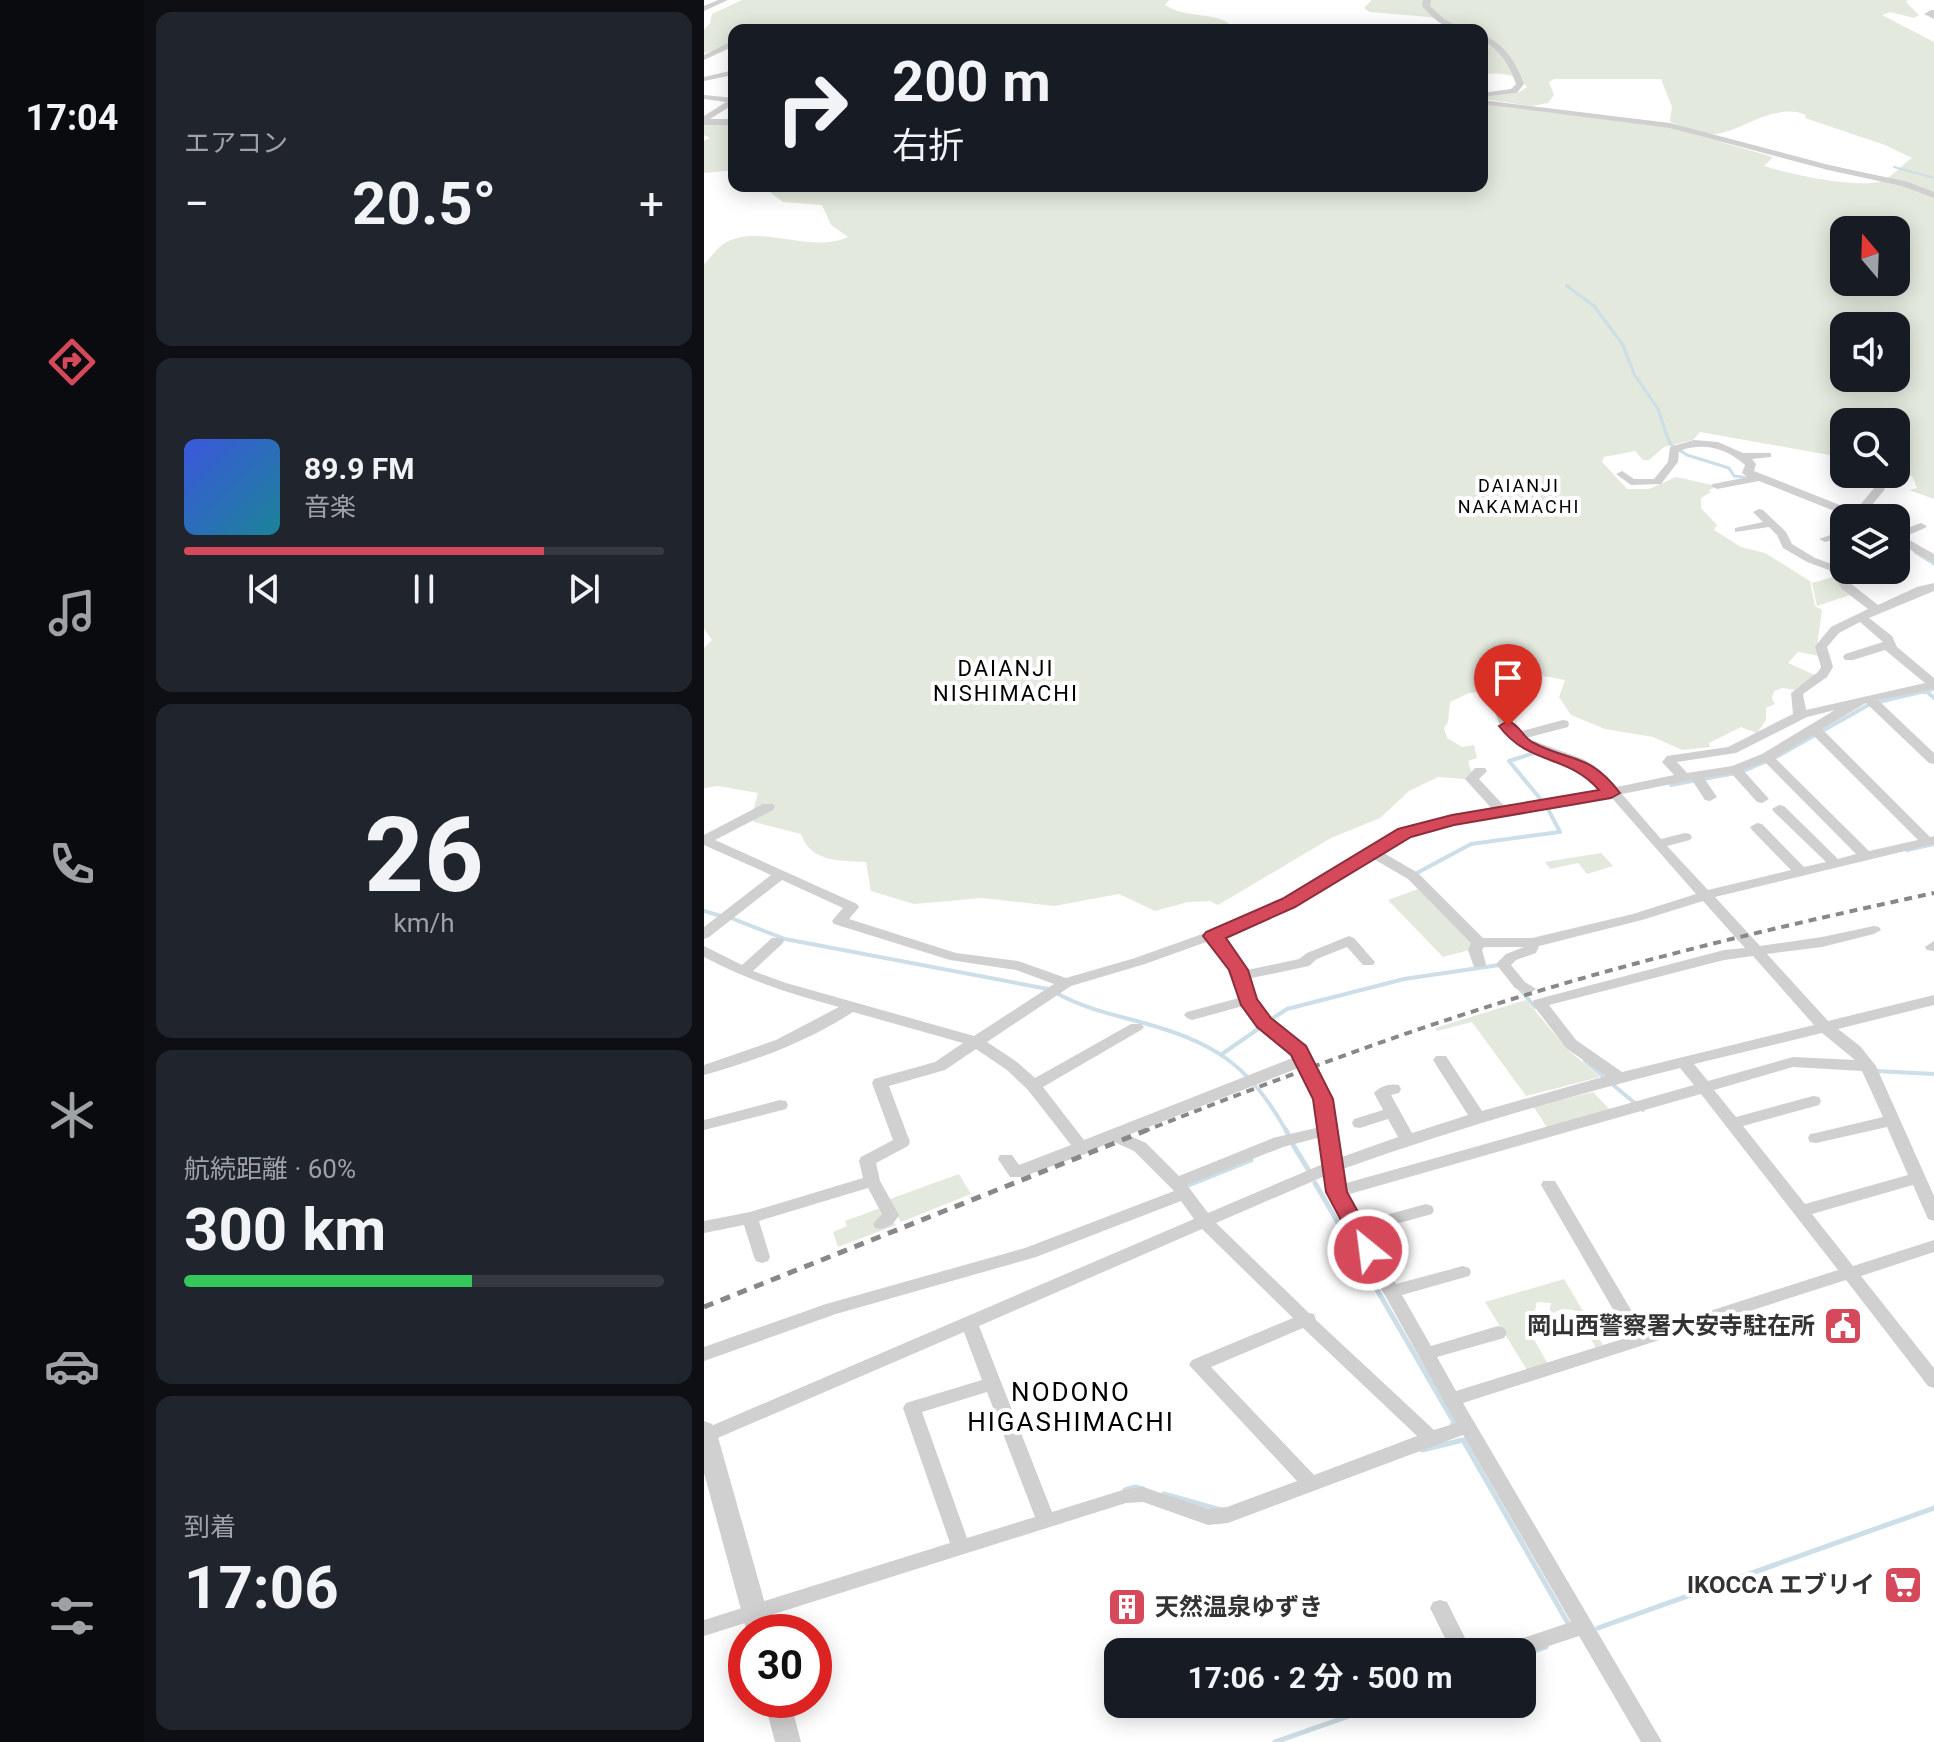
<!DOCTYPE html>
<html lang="ja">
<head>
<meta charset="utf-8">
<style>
	:root { --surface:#171b24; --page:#20242c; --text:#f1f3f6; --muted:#9ea1a6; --line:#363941; --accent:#d6495b }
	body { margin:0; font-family:Roboto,"Noto Sans JP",sans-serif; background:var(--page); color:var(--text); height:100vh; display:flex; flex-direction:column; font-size:30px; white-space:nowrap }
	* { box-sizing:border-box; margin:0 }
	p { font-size:26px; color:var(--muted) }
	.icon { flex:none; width:44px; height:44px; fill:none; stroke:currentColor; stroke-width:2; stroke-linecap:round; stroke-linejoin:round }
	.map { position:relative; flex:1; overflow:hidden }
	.details { display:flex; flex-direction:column; gap:12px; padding:12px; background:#0d0f14; width:560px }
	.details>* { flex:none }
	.guide { position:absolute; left:24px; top:24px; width:760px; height:168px; border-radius:16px; box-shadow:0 4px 20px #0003; background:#171b24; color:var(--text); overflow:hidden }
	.needle { width:52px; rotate:341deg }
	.tools { position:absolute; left:1126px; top:216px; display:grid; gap:16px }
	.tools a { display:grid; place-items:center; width:80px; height:80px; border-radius:16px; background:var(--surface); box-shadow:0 4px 20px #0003; font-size:40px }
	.speed { position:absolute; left:24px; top:1614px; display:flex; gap:16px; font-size:40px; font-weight:700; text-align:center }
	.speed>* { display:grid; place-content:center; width:104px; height:104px; border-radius:50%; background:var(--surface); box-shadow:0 4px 20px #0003; line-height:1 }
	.speed .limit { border:12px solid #d22; background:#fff; color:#111 }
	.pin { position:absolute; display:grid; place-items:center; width:68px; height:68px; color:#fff; margin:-82px -34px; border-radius:50% 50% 50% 0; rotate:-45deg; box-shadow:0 0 8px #0007 }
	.pin .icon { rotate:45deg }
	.me { position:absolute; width:88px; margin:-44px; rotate:331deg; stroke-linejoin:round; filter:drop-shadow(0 0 6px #0008) }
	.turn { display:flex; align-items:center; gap:28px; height:168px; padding:0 32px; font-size:36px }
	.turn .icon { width:104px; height:104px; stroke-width:2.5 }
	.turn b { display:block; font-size:56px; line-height:68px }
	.big { font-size:60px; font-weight:700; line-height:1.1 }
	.details .widget { flex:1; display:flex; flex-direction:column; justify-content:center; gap:12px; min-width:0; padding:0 28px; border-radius:16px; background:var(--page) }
	.details .dial { align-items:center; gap:0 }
	.dial b { font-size:104px; line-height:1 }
	.song { display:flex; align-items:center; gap:24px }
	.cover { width:96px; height:96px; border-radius:12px; background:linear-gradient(135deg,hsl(230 70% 55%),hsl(190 70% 35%)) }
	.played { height:8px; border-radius:4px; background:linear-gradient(90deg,var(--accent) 75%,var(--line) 75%) }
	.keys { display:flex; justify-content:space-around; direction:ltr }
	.heat { display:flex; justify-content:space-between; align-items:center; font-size:44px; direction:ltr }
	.charge { height:12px; border-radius:6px; background:linear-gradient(90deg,#34c759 60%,var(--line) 0) }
	.trip { position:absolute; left:400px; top:1638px; width:432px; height:80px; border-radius:16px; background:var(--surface); box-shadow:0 4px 20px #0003; font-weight:700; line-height:80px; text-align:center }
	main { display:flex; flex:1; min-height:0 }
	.tabs { display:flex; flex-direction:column; width:144px; justify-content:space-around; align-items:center; background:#090b0e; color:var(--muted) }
	.tabs .icon { width:56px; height:56px }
	.tabs .on { color:var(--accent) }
	.tabs b { font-size:36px; color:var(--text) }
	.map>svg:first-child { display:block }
</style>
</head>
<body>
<main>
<nav class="tabs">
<b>17:04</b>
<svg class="icon on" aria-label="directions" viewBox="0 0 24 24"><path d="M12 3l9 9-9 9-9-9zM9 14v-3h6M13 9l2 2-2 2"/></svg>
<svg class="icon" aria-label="music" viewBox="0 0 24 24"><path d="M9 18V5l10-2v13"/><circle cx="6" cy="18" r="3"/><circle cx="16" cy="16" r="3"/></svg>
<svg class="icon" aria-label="phone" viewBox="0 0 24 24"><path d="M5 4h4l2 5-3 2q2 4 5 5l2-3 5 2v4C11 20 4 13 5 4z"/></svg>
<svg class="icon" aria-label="climate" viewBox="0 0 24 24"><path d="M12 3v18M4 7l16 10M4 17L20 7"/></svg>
<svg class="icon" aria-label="car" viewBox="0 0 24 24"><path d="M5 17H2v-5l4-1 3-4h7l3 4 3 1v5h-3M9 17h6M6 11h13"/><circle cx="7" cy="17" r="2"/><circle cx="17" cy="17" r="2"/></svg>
<svg class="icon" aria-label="filters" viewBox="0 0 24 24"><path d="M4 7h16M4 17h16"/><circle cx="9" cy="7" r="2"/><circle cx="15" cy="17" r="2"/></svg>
</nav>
<section class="details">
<div class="widget"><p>エアコン</p>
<div class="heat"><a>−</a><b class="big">20.5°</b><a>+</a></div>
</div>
<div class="widget">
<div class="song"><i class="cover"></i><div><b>89.9 FM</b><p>音楽</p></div></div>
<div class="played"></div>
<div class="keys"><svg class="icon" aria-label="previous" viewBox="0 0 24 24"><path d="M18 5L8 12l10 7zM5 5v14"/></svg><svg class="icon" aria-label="pause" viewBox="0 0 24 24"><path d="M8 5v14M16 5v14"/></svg><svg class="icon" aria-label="next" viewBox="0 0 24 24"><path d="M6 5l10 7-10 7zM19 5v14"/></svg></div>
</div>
<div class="widget dial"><b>26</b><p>km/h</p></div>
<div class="widget"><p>航続距離 · 60%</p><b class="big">300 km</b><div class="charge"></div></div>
<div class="widget"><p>到着</p><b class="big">17:06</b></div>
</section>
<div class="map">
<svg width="1230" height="1742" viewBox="0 0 1230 1742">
	<rect width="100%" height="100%" fill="#fff"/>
	<path fill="#e3e9dd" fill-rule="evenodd" d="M38,0H465L461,5C483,20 519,10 531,30H30V46L0,53V30L6,23L8,14Z
		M668,0H1204L1202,2L1215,15L1210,18L1186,12L1178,15L1230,42V499L1205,490L1213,488L1208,476L1192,474V422H1140V474H1163L1158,479L1127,475L1131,456L996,432L989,440L960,447L945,460H939L931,451L900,457L898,462L923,489H945L972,477L1008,485L1010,488L1005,490L1007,492L997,498V508L1013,525L1010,530L1037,547L1061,553L1106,581L1111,606L1118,610L1113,646L1116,656L1094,652L1084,663L1113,676L1092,690L1078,688L1070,691L1068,699L1071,704L1062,708V720L1053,733L1037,727L1005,743L1006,747L978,750L949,737L901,729L867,715L855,697L861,680L839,676L830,662L808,663L806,668L797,670L802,678L793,677L789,673L784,675L785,680L800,683L794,686L795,690L765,693L746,702L744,722L740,728L743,738L758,747L770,745L773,758L764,761L768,774L761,779L734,777L705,791L676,818L627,838L514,905L506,901L484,902L451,911L415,894L350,906L278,898L210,904L167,891L162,862C136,860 107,863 97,834L50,822L49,812L54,793L14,786L0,788V648L8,640L0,629V264C7,258 11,250 18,245C51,221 106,255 144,237L127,225L118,205L79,202L58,186H778V103L965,127L1069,157L1060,166C1085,174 1153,189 1178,181C1188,177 1199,164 1208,158L1181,145L1101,118L1102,115C1071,101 1034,134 1010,134C997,134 979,126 966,122L968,107L957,79H850L845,82L850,95L844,103L828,106L780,99L778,97L814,93L823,87C812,73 795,73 778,74V30H758V27L725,17L666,12L660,8ZM1140,230H1192V282H1140ZM1140,326H1192V378H1140Z
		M22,123L30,126V170L0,173V141L6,138L0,135V124Z
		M1129,577L1149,594L1113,606L1108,583Z
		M897,853L909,866L883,874L874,863L846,869L841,862Z
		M714,889L768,943L765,950L739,957L684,900Z
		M822,1000L862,1048L896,1077L822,1096L768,1022L733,1031L731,1028Z
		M889,1092L908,1112L844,1129L829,1106Z
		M255,1174L267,1194L197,1222L183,1200Z
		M179,1207L192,1225L134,1247L129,1232L143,1226L141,1221Z
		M860,1279L899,1345L892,1348L870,1310L858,1309L845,1315L847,1303L833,1302L830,1315L821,1317V1324L844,1364L823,1370L781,1302Z"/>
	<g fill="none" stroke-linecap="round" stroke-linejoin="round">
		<path stroke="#ccdee7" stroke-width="2" d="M1190,167L1230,178
			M862,285L866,288"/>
		<path stroke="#ccdee7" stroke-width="3" d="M863,286L890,306L919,345L930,374L954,409L966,444L983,455L1025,468L1030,476L1047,478
			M1211,552L1230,564"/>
		<path stroke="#ccdee7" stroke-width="4" d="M1222,691L1230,698
			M833,752L805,761L839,802
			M967,785L1037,772L1072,757L1166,704L1230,689
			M1203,850L1230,844
			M711,874L767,844L856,832L843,807
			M0,911L17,916
			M27,918L81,939L344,989
			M814,987L831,1007
			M354,994C380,1008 407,1014 436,1022C510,1042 545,1064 583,1132
			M566,1020L583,1009L700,979L795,965
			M518,1054L557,1027
			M881,1061L901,1078
			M1172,1071L1230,1074
			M908,1084L939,1110"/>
		<path stroke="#ccdee7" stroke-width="5" d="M582,1130L585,1136
			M588,1143L605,1171
			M611,1183L751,1424L748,1425
			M482,1186L547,1160
			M718,1450L759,1440L865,1625
			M421,1490L431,1487L439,1489
			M460,1494L517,1510
			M894,1628L1230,1508
			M818,1655L842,1647
			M571,1742L679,1704"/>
		<path fill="#d0d0d0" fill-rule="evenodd" d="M14,0H24L0,11V6Z
			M719,0H727L726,6L740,19L760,30C741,30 730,19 718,6Z
			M1227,10H1230V19L1220,14Z
			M778,35C800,43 812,62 820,84L813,93L778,97V93L807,89L812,84C806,66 796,49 778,40Z
			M24,43H30V46L0,60V55Z
			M26,71H29V75L0,81V77Z
			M0,95L30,98V104L6,119H30V125H0V116L22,102L0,99Z
			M778,100L966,123L1125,165L1204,182L1230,192V198L1198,186L1124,170L966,128L778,104Z
			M990,440L1014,442L1039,453H1067V457L1048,459L1052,464L1050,471L1151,511L1171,487H1179L1181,489L1160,515L1164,518H1148L1055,481L1013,489L1007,486L1009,484L1044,477L1038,473L1041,465C1022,448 1000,442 975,451L974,462L957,484L927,485L912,474L918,471L930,479H950L964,462L966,447Z
			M1055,509L1059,510L1082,532L1088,544L1111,558L1133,566L1146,583L1174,605L1213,587L1230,583V591L1165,618L1188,636L1193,647L1230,678V689L1174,700L1230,753V764L1225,763L1162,703L1118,729L1226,837L1230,836V844L1011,897L1056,946L1118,937L1170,926L1175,927L1177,930L1170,934L1118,947L1063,954L1124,1021L1230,995V1005L1134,1029L1156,1046L1172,1066L1230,1196V1221L1224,1219L1209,1185L1108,1214L1149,1266L1230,1240V1252L1157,1276L1230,1368V1388L1224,1386L1142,1280L759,1403L958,1742H937L875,1636L818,1655V1652H792L795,1646L867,1622L759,1435L524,1523L504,1525L439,1502L422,1503L0,1636V1620L246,1543L199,1408L202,1403L278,1380L260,1332L2,1443L0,1442V1429L490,1219L477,1201L332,1257L132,1314L0,1361V1347L122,1304L321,1248L470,1191L430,1151L408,1141L384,1153L318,1177H306L294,1159L296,1155H308L315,1165L367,1145L324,1090L303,1070L272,1049L241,1070L185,1086L206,1142L204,1146L172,1163L176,1181L195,1215C190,1224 182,1231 171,1228L169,1224L178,1214L164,1188L55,1221L66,1257L64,1261L58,1263L52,1261L50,1257L40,1225L0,1233V1221L46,1212L159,1178L155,1161L157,1157L189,1140L168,1083L170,1079L231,1062L259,1043L149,1012C104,1041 52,1061 0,1075V1065L72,1040L135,1007C87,994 43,980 0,957V946L38,965L68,938H78L80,941L78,944L49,971L82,983L270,1036L350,984L312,970L246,960L130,924L128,921L139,908L78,880L5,937L0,939V927L67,875L0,845V835L59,804H69L71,807L69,810L11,840L153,904L155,907L145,919L252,953L314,961L362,978L431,958L546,917L696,830L748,816L789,810L761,779L771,768H781L783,771L775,779L802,808L901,790C890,780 880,769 866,763C826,745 802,754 788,703L789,700H799L805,721L814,732L859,720L864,721L865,724L864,727L822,738L879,759L892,767L913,787L970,775L958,762L963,756L1024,747L1089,714L1087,693L1114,672L1117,667L1111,647L1113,644L1127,627L1164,609L1138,589L1125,570L1103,562L1079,548L1073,535L1065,527L1031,532V528L1059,522L1049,512ZM1156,622L1179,642L1141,654L1139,657L1141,660H1149L1181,650L1221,683L1102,710L1099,694L1123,677L1129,667L1123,647L1135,633ZM1131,710L1058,754L1028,766L983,773L973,762L1032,753L1103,717ZM1109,735L1214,840L1165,851L1071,758ZM1061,762L1152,854L1134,859L1080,806L1075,805L1068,809L1070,812L1122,862L1100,867L1058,824L1053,823L1046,827L1048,830L1087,870L1004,890L963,846L986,840L988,837L986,834L981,833L957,839L918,794L988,780L1001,800L1006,801L1013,797L1000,778L1028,774L1053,802L1058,803L1065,799L1039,770ZM907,797L992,894L929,914L828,938H779L714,873L678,852L706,836L749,824L879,804ZM668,858L704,879L767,943L764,950L770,967H780L782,964L778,950L780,947H820L802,954L792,964L811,988L825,994L832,989L821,982L807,965L812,960L832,953L835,946L938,920L999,901L1041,948L1020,950L830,1000L828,1003L830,1006L862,1048L902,1076L778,1111L742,1056H732L729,1060L764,1115L708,1133L687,1095L695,1093L697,1089L695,1085C687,1083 675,1086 670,1093L679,1110L650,1119L648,1123L650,1127L656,1128L684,1119L694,1137L635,1158C631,1118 627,1078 599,1046C574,1017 558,1020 543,979L605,966L613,959L643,947L659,965H669L671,962L650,938L645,936L603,953L595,959L539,971L529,950L518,937L556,923ZM505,941L519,958L535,998L483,1012L480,1015L483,1018L488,1020L539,1006L548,1018L591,1057L380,1140L339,1087L437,1030L440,1027L437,1024H427L331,1078L313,1062L283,1042L367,986L441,964ZM1049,956L1110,1025L918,1072L872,1040L845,1005L1020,960ZM1118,1033L1151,1060L1089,1057L1004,1081L990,1064ZM597,1067L609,1094L616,1127L569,1138L475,1176L442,1143L424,1135ZM1089,1067L1158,1071L1179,1117L1112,1133L1106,1134L1104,1138L1106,1142L1112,1143L1183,1127L1204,1175L1101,1204L1039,1126L1115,1105L1117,1101L1115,1097L1109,1096L1032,1117L1010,1090ZM976,1068L990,1085L639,1184L636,1170C748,1130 861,1097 976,1068ZM997,1094L1134,1270L940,1332L851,1181H839L837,1185L925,1337L752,1391L733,1357L800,1338L803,1333L800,1328L794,1326L727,1346L698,1295L765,1276L767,1272L765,1268L759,1266L692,1284L662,1232L728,1214L730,1210L728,1206L722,1204L656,1222L642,1195ZM617,1137L619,1164L504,1213L483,1185L579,1147ZM621,1176L624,1192L629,1202L752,1423L730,1430L612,1320L610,1314L605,1313L512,1223ZM498,1229L589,1318L488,1360L485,1365L593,1481L523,1507L504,1509L439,1487L422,1489L348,1512L275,1326ZM599,1328L713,1436L610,1475L507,1367ZM283,1392L331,1517L263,1538L218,1412Z
			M1217,523L1223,526L1221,528L1200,537L1230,554V563L1192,542V532Z
			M1140,530V537L1121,542L1115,539Z
			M1230,941V951L1223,950L1221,947Z
			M76,1100L82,1101L84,1105L82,1109L0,1130V1120Z
			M736,1600L743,1602L768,1652H748L726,1608L729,1602Z"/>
		<path fill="#d0d0d0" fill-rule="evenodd" d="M0,1421L8,1424L12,1430L69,1632H43L0,1473Z
			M60,1700H86L97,1742H71Z"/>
		<path stroke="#888" stroke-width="4" stroke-dasharray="8 6" stroke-linecap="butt" d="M438,1132C558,1085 679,1039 802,1001C943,957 1086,924 1230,893"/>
		<path stroke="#888" stroke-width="5" stroke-dasharray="10 8" stroke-linecap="butt" d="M0,1307L443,1130"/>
	</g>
	<path fill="#d6495b" stroke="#8b2f3b" stroke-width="2" d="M804,721C815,724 818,736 828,742C867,763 885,752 916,793L907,798L750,825L707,837L591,907L522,938L544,970L553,999L567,1018L602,1046L629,1099L643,1192L675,1250L672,1256H656L622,1192L609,1099L587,1055L553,1027L537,1005L525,970L499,936L502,932L578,899L694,829L748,815L895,790C864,754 825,766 795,726Z"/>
	<defs>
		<symbol id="civic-square" viewBox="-11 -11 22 22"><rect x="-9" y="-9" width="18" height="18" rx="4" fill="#d6495b" stroke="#fff"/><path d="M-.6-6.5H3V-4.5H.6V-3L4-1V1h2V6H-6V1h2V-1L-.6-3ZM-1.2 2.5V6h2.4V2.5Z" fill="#fff"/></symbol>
		<symbol id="supermarket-square" viewBox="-11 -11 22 22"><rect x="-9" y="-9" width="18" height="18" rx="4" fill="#d6495b" stroke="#fff"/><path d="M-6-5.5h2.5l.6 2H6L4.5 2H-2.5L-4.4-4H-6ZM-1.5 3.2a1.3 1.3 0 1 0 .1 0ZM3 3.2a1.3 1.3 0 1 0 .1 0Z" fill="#fff"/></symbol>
		<symbol id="building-square" viewBox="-11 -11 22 22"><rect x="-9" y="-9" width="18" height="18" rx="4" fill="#d6495b" stroke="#fff"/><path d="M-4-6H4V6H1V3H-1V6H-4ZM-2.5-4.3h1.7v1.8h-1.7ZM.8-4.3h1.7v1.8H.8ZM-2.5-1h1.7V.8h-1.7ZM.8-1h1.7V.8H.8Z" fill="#fff"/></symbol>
	</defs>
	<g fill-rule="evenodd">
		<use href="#civic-square" x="1117" y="1304" width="44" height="44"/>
		<use href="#supermarket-square" x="1177" y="1563" width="44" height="44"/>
		<use href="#building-square" x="401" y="1585" width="44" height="44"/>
	</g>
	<g text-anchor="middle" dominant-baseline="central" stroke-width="8" stroke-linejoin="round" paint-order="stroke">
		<g font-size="18" letter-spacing="2" fill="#000" stroke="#fff">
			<text x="815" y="485">DAIANJI<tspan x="815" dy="21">NAKAMACHI</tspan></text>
		</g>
		<g font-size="22" letter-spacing="2" fill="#000" stroke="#fff">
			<text x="302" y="668">DAIANJI<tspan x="302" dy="25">NISHIMACHI</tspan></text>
		</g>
		<g font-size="24" font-weight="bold" fill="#333" stroke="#fff" text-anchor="end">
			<text x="1111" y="1326">岡山西警察署大安寺駐在所</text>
			<text x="1171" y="1585">IKOCCA エブリイ</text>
			<text x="451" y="1607" text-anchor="start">天然温泉ゆずき</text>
		</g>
		<g font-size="26" letter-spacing="2" fill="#000" stroke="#fff">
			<text x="367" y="1392">NODONO<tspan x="367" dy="30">HIGASHIMACHI</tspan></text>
		</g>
	</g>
</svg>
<div class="tools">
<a><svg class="needle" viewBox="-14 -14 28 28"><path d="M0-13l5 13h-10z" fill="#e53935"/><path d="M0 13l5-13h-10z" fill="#9ea1a6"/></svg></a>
<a><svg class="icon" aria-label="sound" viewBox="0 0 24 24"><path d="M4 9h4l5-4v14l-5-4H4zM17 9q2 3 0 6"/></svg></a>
<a><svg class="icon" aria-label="search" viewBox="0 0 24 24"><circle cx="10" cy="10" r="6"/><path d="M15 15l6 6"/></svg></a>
<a><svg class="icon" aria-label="layers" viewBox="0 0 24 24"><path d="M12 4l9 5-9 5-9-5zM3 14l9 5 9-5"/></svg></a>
</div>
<div class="speed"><div class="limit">30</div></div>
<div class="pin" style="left:804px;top:726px;background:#d93025"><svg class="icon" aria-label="arrive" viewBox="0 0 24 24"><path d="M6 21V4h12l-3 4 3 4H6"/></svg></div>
<svg class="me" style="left:664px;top:1250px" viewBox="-20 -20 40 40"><circle r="17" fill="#d6495b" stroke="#fff" stroke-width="3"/><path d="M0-11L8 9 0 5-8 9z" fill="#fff"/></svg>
<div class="trip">17:06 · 2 分 · 500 m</div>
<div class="guide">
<div class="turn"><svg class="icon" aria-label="right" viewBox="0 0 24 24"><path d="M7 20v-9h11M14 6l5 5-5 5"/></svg><div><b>200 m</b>右折</div></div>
</div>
</div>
</main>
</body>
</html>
